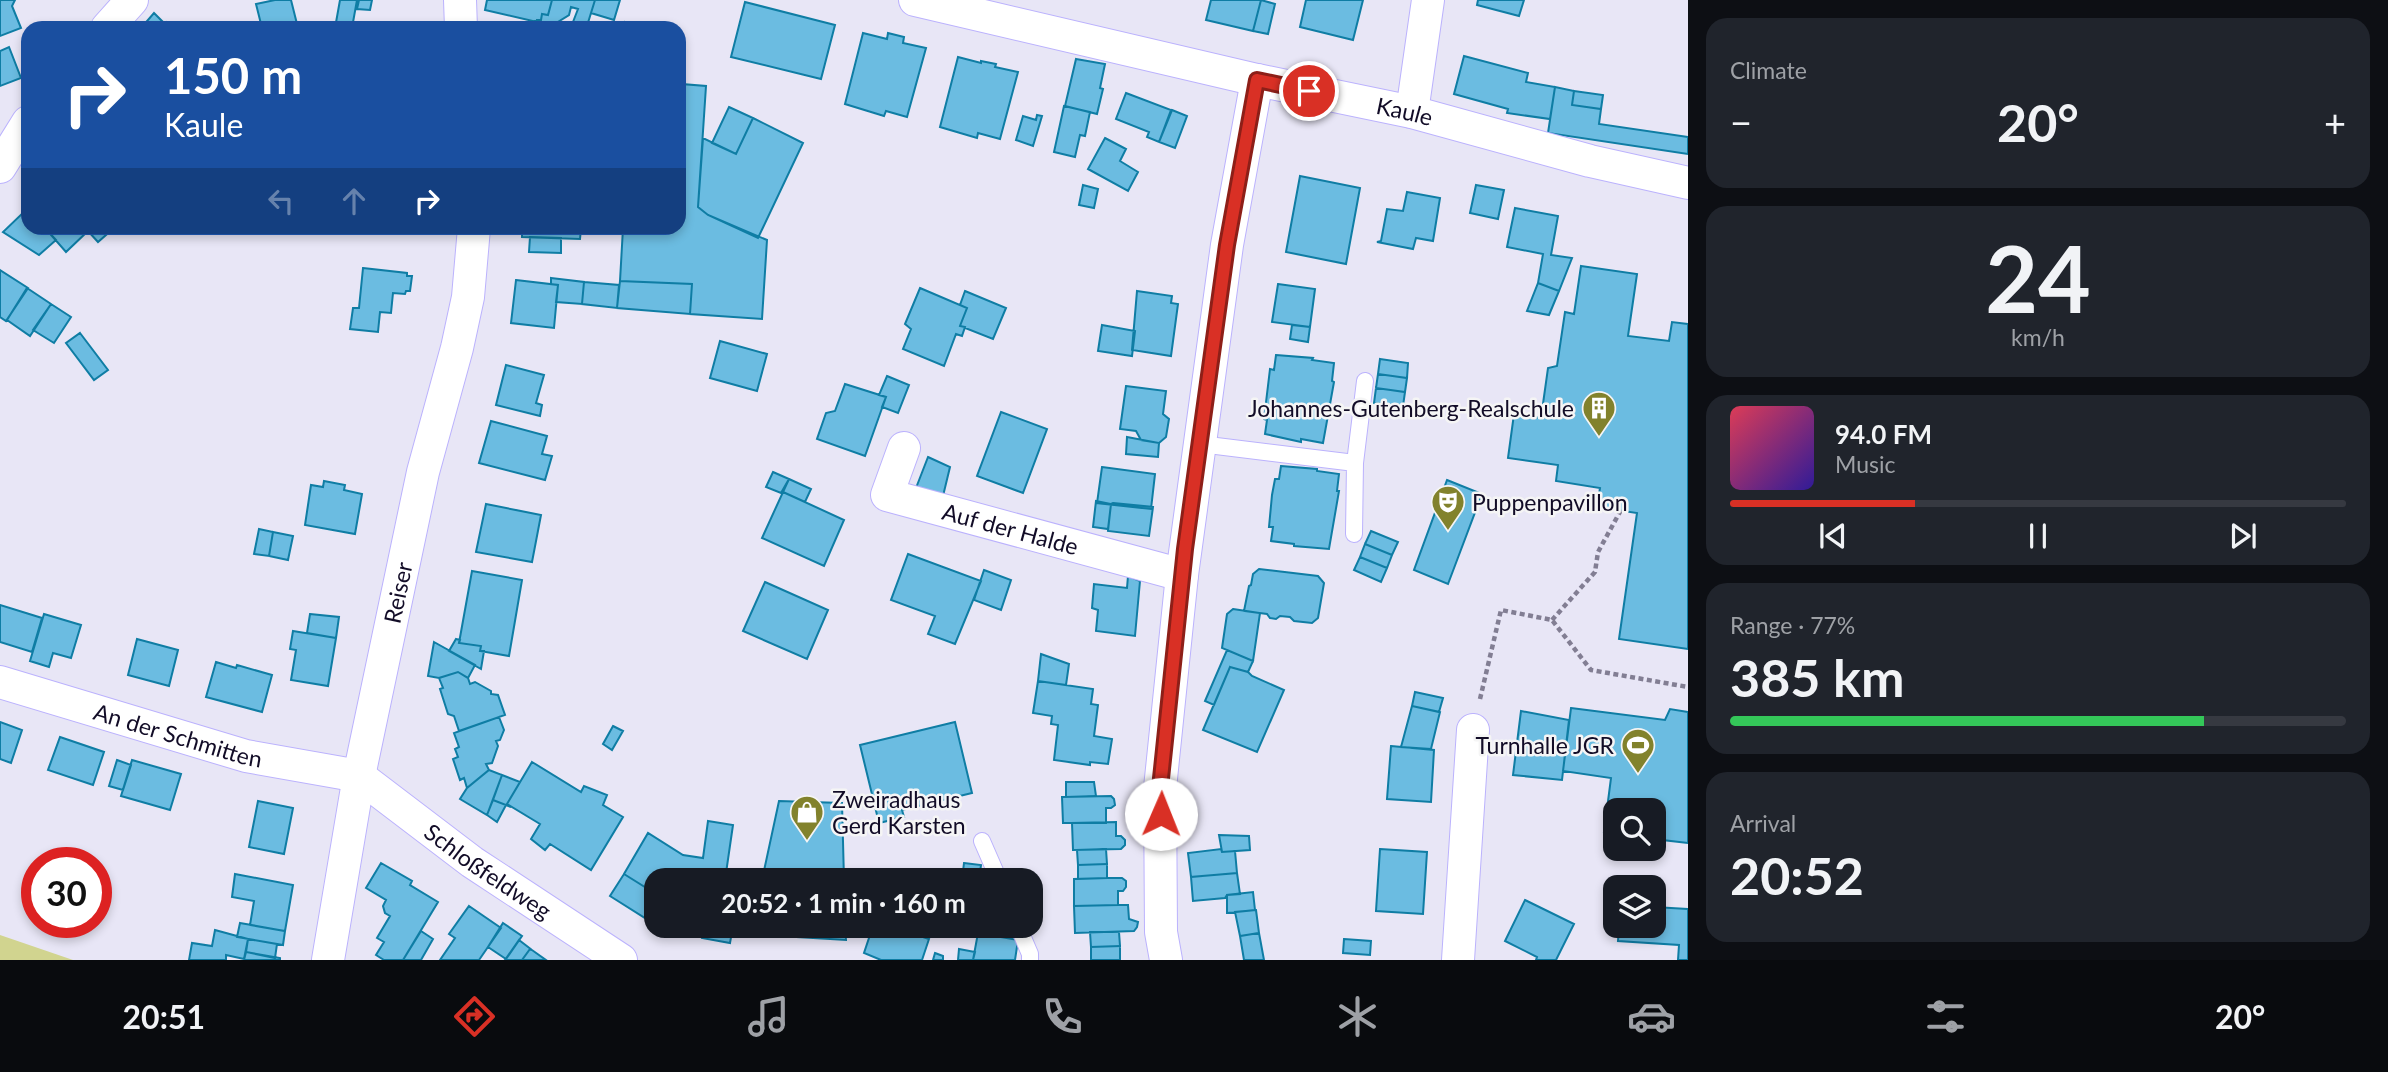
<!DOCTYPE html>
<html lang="en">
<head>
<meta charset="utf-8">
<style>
	:root { --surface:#171b24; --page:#20242c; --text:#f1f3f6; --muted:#9ea1a6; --line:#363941; --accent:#d93025 }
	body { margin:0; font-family:Lato,sans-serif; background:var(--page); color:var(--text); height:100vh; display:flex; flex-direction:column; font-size:26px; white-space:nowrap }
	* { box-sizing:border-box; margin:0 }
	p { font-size:23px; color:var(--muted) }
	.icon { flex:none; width:38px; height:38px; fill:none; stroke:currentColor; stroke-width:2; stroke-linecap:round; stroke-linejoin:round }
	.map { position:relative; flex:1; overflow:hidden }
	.details { display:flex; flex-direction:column; gap:18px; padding:18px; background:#0d0f14; width:700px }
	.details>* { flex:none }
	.hud { position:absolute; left:21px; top:21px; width:665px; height:214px; border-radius:21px; box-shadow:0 4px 10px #0003; background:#1a4fa0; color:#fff; overflow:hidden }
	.fabs { position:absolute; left:1603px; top:798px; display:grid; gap:14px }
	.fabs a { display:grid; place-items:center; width:63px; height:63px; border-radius:14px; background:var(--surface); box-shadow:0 4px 10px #0003; font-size:35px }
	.speed { position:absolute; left:21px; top:847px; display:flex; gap:14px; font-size:35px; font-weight:700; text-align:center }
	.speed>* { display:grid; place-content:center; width:91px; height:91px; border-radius:50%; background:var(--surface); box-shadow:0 4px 10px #0003; line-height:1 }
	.speed .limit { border:10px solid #d22; background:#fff; color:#111 }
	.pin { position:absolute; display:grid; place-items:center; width:60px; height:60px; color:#fff; margin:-30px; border:4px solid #fff; border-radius:50%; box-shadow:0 2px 7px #0007 }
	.me { position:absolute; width:77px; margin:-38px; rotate:1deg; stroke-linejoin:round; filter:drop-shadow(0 0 5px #0008) }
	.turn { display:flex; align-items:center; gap:24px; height:147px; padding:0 28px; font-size:32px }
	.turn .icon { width:91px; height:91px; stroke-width:2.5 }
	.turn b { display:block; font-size:49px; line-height:60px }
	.lanes { display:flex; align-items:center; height:66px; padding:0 28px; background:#0003; justify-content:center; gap:35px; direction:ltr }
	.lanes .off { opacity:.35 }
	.big { font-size:52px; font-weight:700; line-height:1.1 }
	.details .card { flex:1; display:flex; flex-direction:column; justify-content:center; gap:10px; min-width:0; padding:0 24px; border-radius:21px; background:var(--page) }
	.details .dial { align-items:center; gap:0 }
	.dial b { font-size:91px; line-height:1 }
	.song { display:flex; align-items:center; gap:21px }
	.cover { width:84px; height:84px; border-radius:10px; background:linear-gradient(135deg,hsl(350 70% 55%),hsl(250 70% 35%)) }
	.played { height:7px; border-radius:4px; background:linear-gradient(90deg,var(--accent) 30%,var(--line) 30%) }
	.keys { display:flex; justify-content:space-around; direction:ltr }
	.heat { display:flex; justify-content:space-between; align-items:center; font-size:38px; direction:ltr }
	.charge { height:10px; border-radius:5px; background:linear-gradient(90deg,#34c759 77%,var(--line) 0) }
	.trip { position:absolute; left:644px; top:868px; width:399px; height:70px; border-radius:21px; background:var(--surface); box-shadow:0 4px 10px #0003; font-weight:700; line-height:70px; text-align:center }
	.menu { display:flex; height:112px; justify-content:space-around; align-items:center; background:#090b0e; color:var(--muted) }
	.menu .icon { width:49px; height:49px }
	.menu .current { color:var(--accent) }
	.menu b { font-size:32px; color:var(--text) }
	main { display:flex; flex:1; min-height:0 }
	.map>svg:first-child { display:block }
</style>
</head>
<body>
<main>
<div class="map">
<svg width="1688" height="960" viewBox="0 0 1688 960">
	<rect width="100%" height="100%" fill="#e8e6f6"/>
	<path fill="#d1d48f" d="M0,935L73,960H0Z"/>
	<path fill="#6bbce1" stroke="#0f7da4" stroke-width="2" d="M0,0H15L12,6L21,28L0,36Z
		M275,0H291L298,28H262L256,4Z
		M340,0H357L352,28H335Z
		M359,0H372L370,10L357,9Z
		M487,0H552L548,15L542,14L541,20H537V22L485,10Z
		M552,0H595L587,26L573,22L578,9L571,7L569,15L553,25V28H534V21L541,20L542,14L548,15Z
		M595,0H620L614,20L591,13Z
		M1211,0H1261L1253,31L1206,20Z
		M1261,0L1275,4L1268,34L1253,31Z
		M1306,0H1363L1353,40L1300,27Z
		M1478,0H1524L1519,16L1477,5Z
		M745,2L835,25L821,79L731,57Z
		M154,13L165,24L167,22L174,28H141Z
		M625,22L642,27L641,28H624Z
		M642,23L665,26V28H641Z
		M863,33L887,39L888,33L904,37L903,43L926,48L907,117L886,111L884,116L845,104Z
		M9,47L21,78L0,86V51Z
		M1464,56L1528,73L1526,82L1555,87L1550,119L1507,113L1508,109L1454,94Z
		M958,57L981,63V61L996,64L995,67L1018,72L1000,139L978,133L977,138L940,127Z
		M679,59L684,60L682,84L706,86L698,207L708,215L767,240L762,319L690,314L692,284L620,281L623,228H679Z
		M1076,59L1105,64L1100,88L1103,89L1097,114L1065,106Z
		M1555,87L1574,91L1572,105L1601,109L1599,124L1688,137V154L1548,133Z
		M1574,91L1603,95L1601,109L1572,105Z
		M1126,93L1171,110L1159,142L1147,137L1149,132L1116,119Z
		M1064,106L1090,112L1085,136L1080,135L1075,157L1054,152Z
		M729,107L753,118L736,154L712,143Z
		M1172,110L1187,116L1175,148L1159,142Z
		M1037,115L1042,116L1033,146L1016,140L1023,116L1036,120Z
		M753,118L803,143L758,238L708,215L698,207L703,138L736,154Z
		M1105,138L1126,149L1120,161L1138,172L1128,191L1088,169Z
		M1300,176L1360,188L1346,264L1286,252Z
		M1083,185L1098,189L1094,208L1079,205Z
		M1476,185L1504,190L1498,219L1470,213Z
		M1407,192L1440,198L1433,241L1416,238L1413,249L1377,242L1381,241L1387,209L1403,211Z
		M28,208V228H45L56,240L39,255L3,232Z
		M1515,208L1558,216L1551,255L1572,258L1559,291L1538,283L1543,254L1507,247Z
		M45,228H114L98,242L88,231L66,252Z
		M522,228H581L580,239L522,237Z
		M530,237L561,238V253L529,252Z
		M1581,266L1637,274L1628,336L1669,341L1672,322L1688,324V649L1619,639L1637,513L1597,507L1600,488L1556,481L1558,465L1508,458L1514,414L1541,418L1548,368L1557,366L1565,312L1574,314Z
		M363,268L407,273V276H412L410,291H406L405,294L393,293L391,313L380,312L378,332L350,329L353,308H359Z
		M0,270L28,288L6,321L0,317Z
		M551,278L584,282L582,304L556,302L558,285L551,284Z
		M516,280L558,285L554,328L511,323Z
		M620,281L692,284L690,314L617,308Z
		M584,282L619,285L617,308L582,304Z
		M1538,283L1559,291L1549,315L1527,311Z
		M1278,284L1315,289L1310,327L1272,322Z
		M27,288L51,304L30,336L7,320Z
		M920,288L967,308L960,326L965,327L962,336L956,334L944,366L903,349L911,329L905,324Z
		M965,291L1006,308L993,339L960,326L967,308L960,305Z
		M1137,291L1172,296L1171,303L1178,304L1171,356L1132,350Z
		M51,304L71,317L54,343L33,330Z
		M1102,325L1135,331L1132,356L1098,351Z
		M1292,325L1310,327L1308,342L1290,339Z
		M80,333L108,370L94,380L66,343Z
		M720,341L767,354L757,391L710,378Z
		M1276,355L1313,358L1312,360L1334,363L1332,381L1334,382L1323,443L1301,439V442L1265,434L1267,420L1264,419L1270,369L1274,370Z
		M1380,359L1408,363L1407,378L1378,374Z
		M506,365L544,375L536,403L542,405L540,416L496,405Z
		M1378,374L1407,378L1405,392L1376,388Z
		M887,376L909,385L898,413L882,407L886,397L879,395Z
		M845,384L886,397L865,456L817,439L826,413L835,411Z
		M1126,386L1166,391L1163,414L1169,419L1166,437L1159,443L1141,440L1136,431L1120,429Z
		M1376,388L1405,392L1403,406L1374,403Z
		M1001,412L1047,429L1023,493L977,476Z
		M491,421L547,436L542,454L552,456L545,480L479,463Z
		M1127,437L1159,443L1158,457L1126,454Z
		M928,457L950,467L943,496L916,488Z
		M1281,466L1317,469V471L1339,474L1337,491H1339L1329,549L1294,546V544L1271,541L1273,527H1269L1272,495L1275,479H1279Z
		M1102,467L1155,474L1151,509L1097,503Z
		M773,472L789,479L781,493L766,487Z
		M789,479L811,489L805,502L783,492Z
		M1447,480L1482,494L1448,584L1414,570Z
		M324,481L345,485L344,490L362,494L355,534L305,525L311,485L323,487Z
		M783,492L844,520L824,566L762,538Z
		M1096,501L1111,504L1108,529L1093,527Z
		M1113,503L1153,507L1149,536L1108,531L1111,504Z
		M486,504L541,515L532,562L476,552Z
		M259,529L273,532L269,556L254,554Z
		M1371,531L1398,542L1392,555L1365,544Z
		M273,532L293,536L288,560L269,556Z
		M1365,544L1392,555L1387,568L1360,557Z
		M908,554L981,581L955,644L928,634L935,616L891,600Z
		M1360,557L1387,568L1381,582L1354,570Z
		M1259,569L1318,576L1324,583L1318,618L1312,623L1294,621L1290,617L1280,616L1276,619L1270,618L1267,614L1244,611L1249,586L1251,585L1253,574Z
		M984,570L1011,580L1001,610L974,600Z
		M472,571L522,580L509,656L480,651L481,646L459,643Z
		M1128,576L1140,581L1135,636L1096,631L1098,610L1092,608L1094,584L1127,588Z
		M765,582L828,610L807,659L743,631Z
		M0,605L42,618L32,652L0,642Z
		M1233,609L1260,613L1253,661L1222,648L1227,614Z
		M44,614L81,625L71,658L53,653L49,667L30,661Z
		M310,614L339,617L336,638L307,633Z
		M293,631L336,638L328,686L291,680L296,650L290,649Z
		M137,639L178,650L169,686L128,675Z
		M456,639L460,640L459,643L481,646L480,651H484L481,669L449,651Z
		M434,642L475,665L468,678L458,672L439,678L428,676Z
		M1227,650L1253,661L1248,672L1230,667L1214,705L1205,701Z
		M1041,654L1069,664L1066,685L1038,681Z
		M216,662L236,668L237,665L272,675L262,712L206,697Z
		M1230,667L1248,672L1252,676L1284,690L1257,752L1203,730Z
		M458,672L468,678L470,684L475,682L491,691V694L498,695L505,715L459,731L454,716L448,714L440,689L443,688L439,678Z
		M1038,681L1093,689L1091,704L1098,705L1094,736L1112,739L1108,764L1090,762V765L1054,760L1058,725L1051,724L1052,716L1033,713Z
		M1415,692L1443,698L1439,712L1412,706Z
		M1412,706L1440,712L1431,749L1401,747Z
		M1571,708L1665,720L1670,709L1688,712V843L1654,839V810H1615V833L1604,832L1611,778L1563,771Z
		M1521,711L1569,720L1562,780L1513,775Z
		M499,717L504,730L500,740L496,741L498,746L492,763L486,764L489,770L467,788L464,778L460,780L453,759L458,757L455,749L459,747L454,733Z
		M0,722L22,730L11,763L0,759Z
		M955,722L972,793L902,810L904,817L879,823L860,745Z
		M613,726L623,731L612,750L603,744Z
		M60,737L104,752L93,785L48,770Z
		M1391,746L1434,750L1431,802L1387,799Z
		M117,760L131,765L123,790L109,786Z
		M132,760L181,774L170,810L121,796Z
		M532,762L581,792L584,786L607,795L603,805L623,817L591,870L550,844L545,850L531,839L540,824L507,804Z
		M489,770L502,775L487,815L460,799L467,788Z
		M502,775L520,782L507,804L511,807L493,800Z
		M1066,782H1094L1096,796L1066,797Z
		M1111,796L1114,799L1115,805L1111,808H1106V823H1063L1062,797Z
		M493,800L506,805L497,822L487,815Z
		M258,801L293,808L284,854L249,847Z
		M779,801L842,803L844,880H762Z
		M708,821L733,825L725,880H656V894L624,874L648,833L683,855L703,858Z
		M1116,822V836H1121L1125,840V845L1121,849L1073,850L1072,823Z
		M1219,835L1249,836L1250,850L1222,852Z
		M1106,849L1107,864L1078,865L1077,850Z
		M1221,849L1222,852L1235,851L1237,873L1191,877L1188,853Z
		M1380,849L1427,852L1423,914L1376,911Z
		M381,863L412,881L410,885L438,902L403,960H384L376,955L384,942L377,938L390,916L385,913L383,906L386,900L366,888Z
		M964,863L981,865L979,880H962Z
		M1107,864V878L1078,879V865Z
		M1237,873L1240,894L1227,895L1225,898L1193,901L1191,877Z
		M235,874L293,885L285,931L250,925L254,901L232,897Z
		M624,874L656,894V899L645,918L610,896Z
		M1107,878H1122L1126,881V887L1123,891H1118V905L1074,906V879Z
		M1253,892L1255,910L1227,913V895Z
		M1525,900L1574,924L1556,960H1536L1537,957L1505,941Z
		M1118,905H1128L1129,919L1138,922L1137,927L1134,931L1075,933L1074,906Z
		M469,906L501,928L479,960H440L455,938L449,934Z
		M1654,907L1688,909V960H1678L1679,945L1618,941L1619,926H1654Z
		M1256,910L1259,933L1240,936L1235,912Z
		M240,923L285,931L283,945L237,937Z
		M503,923L522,936L506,959L488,947Z
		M704,926H733L730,943L702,938Z
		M746,926H845L846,940L745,934Z
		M873,926H889L929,939L922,960H881L864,953Z
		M215,930L248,939L244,959L226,955V960H189L192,943L212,946Z
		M421,931L433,939L421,960H403Z
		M1090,932H1119L1120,946L1091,947Z
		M978,933L1018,940L1015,960H973Z
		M1259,933L1264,960H1244L1240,936Z
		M248,939L277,944L275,958L246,952Z
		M1344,939L1371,941L1370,955L1343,953Z
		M519,940L532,950L530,949L522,960H505Z
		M1120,946V960H1091V947Z
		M530,949L532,950L546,960H522Z
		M959,949L975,952L973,960H958Z
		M246,952L280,958V960H244Z
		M935,953L943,956V960H933Z"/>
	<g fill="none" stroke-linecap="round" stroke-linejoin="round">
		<defs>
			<path id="lane" d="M1200,444L1355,463
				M1354,534L1355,463L1365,381
				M982,841L999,880
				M1018,926L1030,954V960"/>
			<g id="street">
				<path d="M460,0L461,28"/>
				<path id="s1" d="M915,0L1257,80L1412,112L1590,161L1688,183"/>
				<path d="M107,28L132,0"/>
				<path d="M1412,112L1428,0"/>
				<path d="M0,167L28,122"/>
				<path id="s2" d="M904,448L887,495L1182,575"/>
				<path id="s3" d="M0,682L246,756L359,776L472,862L621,960"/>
				<path id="s4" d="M328,960L359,776L423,472L457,348L468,297L474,228"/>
				<path d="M1166,960L1161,932L1160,788L1182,575L1227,245L1257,80"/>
				<path d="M1458,960L1473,730"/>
			</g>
		</defs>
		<use href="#lane" stroke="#bbb2fd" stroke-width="18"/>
		<use href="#street" stroke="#bbb2fd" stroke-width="34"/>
		<path stroke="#827e93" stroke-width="4.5" stroke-dasharray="5 3.5" stroke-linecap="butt" d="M1552,620L1595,572L1598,552L1621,510
			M1480,699L1501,610L1552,620L1591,670L1688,687"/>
		<use href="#lane" stroke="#fff" stroke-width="16"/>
		<use href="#street" stroke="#fff" stroke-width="32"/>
	</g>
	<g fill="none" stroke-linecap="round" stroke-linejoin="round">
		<defs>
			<path id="route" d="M1161,814L1160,788L1185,549L1227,245L1257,80L1309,91"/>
		</defs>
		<use href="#route" stroke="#8d1f18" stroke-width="18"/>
		<use href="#route" stroke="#d93025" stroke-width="12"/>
	</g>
	<defs>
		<symbol id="building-pin" viewBox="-11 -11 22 30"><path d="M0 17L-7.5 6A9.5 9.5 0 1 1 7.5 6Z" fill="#82822c" stroke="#f5f5f5"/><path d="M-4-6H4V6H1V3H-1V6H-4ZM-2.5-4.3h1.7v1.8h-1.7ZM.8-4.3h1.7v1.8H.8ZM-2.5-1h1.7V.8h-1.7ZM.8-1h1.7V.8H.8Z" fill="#fff"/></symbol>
		<symbol id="theatre-pin" viewBox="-11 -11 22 30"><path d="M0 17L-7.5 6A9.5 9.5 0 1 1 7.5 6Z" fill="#82822c" stroke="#f5f5f5"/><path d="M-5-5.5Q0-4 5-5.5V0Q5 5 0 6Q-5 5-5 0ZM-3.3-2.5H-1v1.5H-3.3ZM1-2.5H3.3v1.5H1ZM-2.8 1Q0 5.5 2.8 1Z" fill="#fff"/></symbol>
		<symbol id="stadium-pin" viewBox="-11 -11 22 30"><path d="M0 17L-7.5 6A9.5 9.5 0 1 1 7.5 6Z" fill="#82822c" stroke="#f5f5f5"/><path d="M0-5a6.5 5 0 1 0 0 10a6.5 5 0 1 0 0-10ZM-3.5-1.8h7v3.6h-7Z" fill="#fff"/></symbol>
		<symbol id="shop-pin" viewBox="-11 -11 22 30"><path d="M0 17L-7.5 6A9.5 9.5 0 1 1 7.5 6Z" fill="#82822c" stroke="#f5f5f5"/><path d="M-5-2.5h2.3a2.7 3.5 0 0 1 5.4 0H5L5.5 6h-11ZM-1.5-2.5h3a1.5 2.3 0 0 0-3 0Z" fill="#fff"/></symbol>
	</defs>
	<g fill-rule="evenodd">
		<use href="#building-pin" x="1580" y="389" width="38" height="52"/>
		<use href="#theatre-pin" x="1429" y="483" width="38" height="52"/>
		<use href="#stadium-pin" x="1619" y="726" width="38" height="52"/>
		<use href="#shop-pin" x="788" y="793" width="38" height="52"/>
	</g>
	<g text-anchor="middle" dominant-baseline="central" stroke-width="5" stroke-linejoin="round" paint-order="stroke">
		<g font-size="23" fill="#120c27" stroke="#f5f5f5">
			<text stroke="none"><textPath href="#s1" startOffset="502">Kaule</textPath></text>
			<text stroke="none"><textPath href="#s2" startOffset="178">Auf der Halde</textPath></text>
			<text stroke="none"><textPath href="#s4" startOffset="374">Reiser</textPath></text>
			<text stroke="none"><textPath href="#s3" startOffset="186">An der Schmitten</textPath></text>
			<text stroke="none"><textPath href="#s3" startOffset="532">Schloßfeldweg</textPath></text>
		</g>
		<g font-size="23" fill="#120c27" stroke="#f5f5f5" text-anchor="end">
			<text x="1574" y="408">Johannes-Gutenberg-Realschule</text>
			<text x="1472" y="502" text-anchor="start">Puppenpavillon</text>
			<text x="1614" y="745">Turnhalle JGR</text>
			<text x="832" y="799" text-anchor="start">Zweiradhaus<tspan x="832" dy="26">Gerd Karsten</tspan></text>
		</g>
	</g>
</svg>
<div class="fabs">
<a><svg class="icon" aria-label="search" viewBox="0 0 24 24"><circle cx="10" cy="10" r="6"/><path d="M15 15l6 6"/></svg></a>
<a><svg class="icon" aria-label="layers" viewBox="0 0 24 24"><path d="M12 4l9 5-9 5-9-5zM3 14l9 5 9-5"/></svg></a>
</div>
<div class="speed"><div class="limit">30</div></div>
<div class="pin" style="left:1309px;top:91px;background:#d93025"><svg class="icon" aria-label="arrive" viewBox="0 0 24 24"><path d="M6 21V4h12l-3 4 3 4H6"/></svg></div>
<svg class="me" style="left:1161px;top:814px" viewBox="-20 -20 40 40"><circle r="19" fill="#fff"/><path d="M0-13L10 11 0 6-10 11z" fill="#d93025"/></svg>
<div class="trip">20:52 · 1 min · 160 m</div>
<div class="hud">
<div class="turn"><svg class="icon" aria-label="right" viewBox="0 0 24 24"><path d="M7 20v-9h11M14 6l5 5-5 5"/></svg><div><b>150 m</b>Kaule</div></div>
<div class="lanes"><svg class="icon off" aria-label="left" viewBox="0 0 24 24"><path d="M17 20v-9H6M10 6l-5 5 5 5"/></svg><svg class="icon off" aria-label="ahead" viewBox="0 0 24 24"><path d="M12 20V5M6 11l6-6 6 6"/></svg><svg class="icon" aria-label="right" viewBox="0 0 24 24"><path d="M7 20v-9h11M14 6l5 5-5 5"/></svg></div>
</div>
</div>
<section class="details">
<div class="card"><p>Climate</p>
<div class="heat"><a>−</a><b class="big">20°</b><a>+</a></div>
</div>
<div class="card dial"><b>24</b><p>km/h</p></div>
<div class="card">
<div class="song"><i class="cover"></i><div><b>94.0 FM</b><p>Music</p></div></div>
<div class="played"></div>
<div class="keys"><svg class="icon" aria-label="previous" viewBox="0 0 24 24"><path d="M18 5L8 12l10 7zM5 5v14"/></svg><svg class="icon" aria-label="pause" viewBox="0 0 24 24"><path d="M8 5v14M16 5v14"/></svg><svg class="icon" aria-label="next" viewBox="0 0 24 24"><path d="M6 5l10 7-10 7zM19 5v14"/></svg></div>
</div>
<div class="card"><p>Range · 77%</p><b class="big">385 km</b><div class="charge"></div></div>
<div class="card"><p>Arrival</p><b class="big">20:52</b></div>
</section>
</main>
<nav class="menu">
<b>20:51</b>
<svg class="icon current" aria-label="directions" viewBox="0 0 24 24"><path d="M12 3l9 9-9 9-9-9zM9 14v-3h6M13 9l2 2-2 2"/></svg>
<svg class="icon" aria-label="music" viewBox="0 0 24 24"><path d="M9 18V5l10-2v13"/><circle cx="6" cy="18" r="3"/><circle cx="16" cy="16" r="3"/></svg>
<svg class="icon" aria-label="phone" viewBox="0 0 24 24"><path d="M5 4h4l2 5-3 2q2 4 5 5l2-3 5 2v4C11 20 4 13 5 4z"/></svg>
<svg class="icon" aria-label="climate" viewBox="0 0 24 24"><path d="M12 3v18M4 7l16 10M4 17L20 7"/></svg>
<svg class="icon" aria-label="car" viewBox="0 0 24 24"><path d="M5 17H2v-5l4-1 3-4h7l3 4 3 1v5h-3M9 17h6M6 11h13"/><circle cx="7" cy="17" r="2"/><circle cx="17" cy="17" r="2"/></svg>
<svg class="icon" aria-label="filters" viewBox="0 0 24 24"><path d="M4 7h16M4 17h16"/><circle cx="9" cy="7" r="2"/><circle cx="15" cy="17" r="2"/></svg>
<b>20°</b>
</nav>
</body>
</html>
